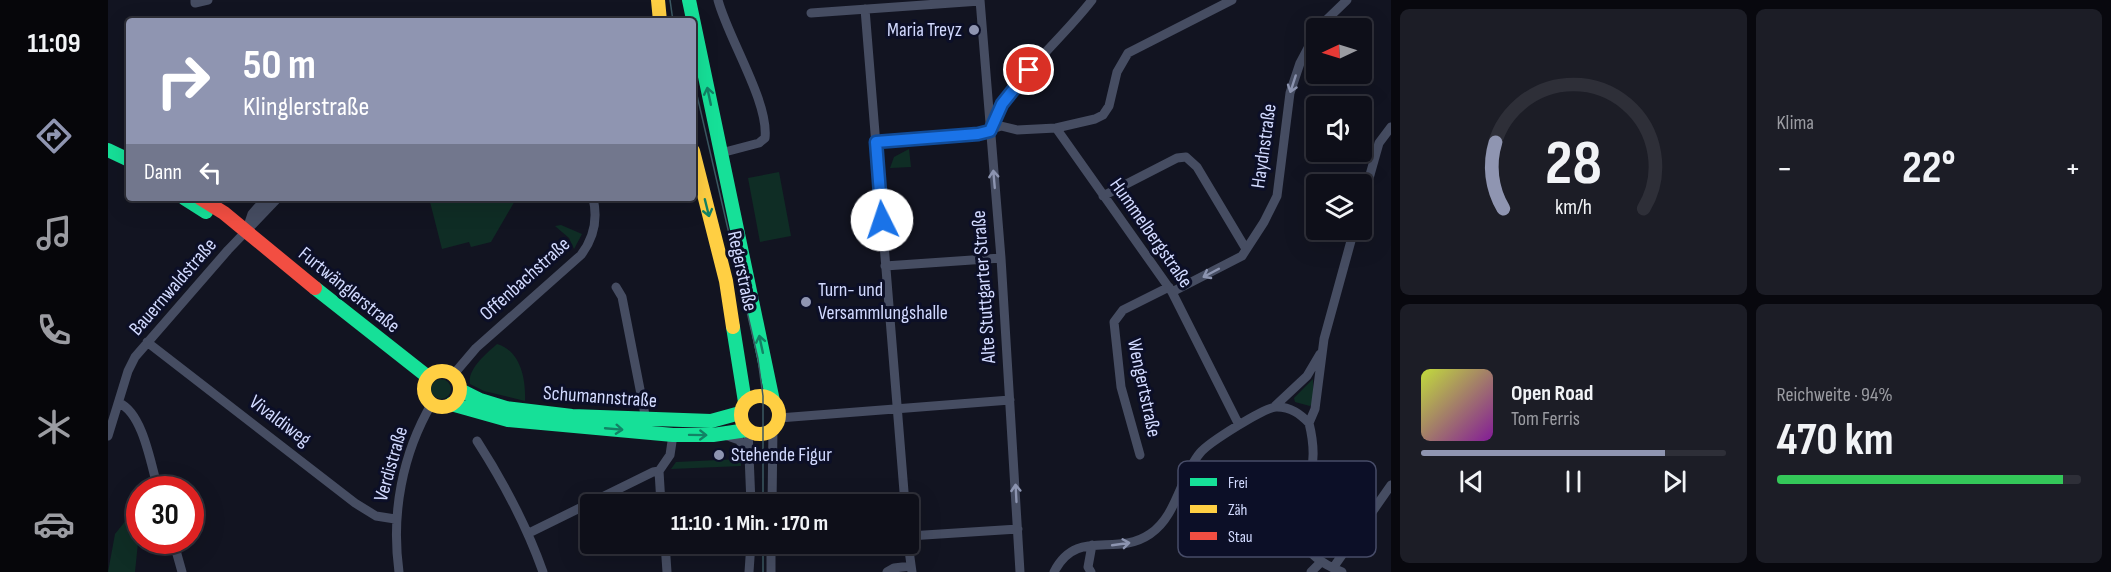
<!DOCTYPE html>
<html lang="de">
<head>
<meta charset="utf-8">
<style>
	:root { --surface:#0e0f19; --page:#1c1d26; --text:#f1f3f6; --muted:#9b9ca2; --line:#2e2f38; --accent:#8f95b1 }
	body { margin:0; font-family:"Sofia Sans Condensed",sans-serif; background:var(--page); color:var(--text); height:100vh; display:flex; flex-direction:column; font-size:22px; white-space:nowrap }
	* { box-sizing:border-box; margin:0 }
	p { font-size:20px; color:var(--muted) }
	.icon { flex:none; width:33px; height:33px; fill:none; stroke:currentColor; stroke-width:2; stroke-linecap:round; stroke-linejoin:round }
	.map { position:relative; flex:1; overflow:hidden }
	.details { display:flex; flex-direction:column; gap:9px; padding:9px; background:#08080e; width:720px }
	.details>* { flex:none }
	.banner { position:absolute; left:18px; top:18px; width:570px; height:183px; border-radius:6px; box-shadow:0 6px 24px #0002,0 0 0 2px var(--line); background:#8f95b1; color:#fff; overflow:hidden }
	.needle { width:39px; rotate:266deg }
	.fabs { position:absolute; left:1198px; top:18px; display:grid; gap:12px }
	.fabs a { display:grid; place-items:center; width:66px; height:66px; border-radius:6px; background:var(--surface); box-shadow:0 6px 24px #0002,0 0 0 2px var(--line); font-size:30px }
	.speed { position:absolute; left:18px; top:476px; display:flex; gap:12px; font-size:30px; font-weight:700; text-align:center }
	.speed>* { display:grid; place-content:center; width:78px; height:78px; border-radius:50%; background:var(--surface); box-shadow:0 6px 24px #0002,0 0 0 2px var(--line); line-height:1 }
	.speed .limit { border:9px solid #d22; background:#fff; color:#111 }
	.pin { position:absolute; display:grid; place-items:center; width:51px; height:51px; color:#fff; margin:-26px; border:3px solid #fff; border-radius:50%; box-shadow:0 2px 6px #0007 }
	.me { position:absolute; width:66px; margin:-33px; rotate:356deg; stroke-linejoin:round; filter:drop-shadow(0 0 4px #0008) }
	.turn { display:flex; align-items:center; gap:21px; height:126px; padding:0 18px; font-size:27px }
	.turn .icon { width:78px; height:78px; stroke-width:2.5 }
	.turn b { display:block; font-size:42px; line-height:51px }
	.then { display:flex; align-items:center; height:57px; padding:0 18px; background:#0003; gap:12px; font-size:22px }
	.big { font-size:45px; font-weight:700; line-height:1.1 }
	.details .tile { flex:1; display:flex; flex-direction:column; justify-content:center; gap:9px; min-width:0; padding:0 21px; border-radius:9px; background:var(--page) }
	.details .dial { align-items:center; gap:0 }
	.dial svg { height:156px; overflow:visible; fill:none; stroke:var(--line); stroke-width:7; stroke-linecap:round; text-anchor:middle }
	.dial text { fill:var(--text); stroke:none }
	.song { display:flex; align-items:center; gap:18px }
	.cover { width:72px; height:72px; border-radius:9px; background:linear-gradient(135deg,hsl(70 70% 55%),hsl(290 70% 35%)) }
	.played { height:6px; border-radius:3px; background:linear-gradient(90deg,var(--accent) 80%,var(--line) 80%) }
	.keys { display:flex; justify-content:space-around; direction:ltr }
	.heat { display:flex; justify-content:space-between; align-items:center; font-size:33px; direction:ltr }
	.charge { height:9px; border-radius:4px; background:linear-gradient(90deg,#34c759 94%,var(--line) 0) }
	.details .tiles { flex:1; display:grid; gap:9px; grid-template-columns:repeat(2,1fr) }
	.trip { position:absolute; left:472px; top:494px; width:339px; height:60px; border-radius:6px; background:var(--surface); box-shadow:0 6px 24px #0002,0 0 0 2px var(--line); font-weight:700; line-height:60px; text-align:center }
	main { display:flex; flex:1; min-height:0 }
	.tab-bar { display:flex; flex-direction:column; width:108px; justify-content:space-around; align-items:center; background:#06060a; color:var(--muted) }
	.tab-bar .icon { width:42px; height:42px }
	.tab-bar .on { color:var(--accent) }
	.tab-bar b { font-size:27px; color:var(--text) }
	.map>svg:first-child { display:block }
</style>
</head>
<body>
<main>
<nav class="tab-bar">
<b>11:09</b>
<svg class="icon on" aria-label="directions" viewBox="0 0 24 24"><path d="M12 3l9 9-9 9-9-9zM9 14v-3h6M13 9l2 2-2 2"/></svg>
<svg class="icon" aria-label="music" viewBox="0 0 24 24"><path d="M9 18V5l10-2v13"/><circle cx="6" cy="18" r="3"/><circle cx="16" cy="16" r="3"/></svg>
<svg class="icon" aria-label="phone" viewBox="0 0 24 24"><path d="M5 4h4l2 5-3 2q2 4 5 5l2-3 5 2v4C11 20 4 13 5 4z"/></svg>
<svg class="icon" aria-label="climate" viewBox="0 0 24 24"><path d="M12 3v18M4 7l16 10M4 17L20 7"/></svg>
<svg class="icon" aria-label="car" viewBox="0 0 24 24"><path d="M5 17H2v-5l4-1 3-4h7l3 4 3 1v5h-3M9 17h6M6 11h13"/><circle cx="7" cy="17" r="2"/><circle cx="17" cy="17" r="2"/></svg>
</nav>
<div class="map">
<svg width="1283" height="572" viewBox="0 0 1283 572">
	<rect width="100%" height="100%" fill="#121421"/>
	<path fill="#0f2d25" d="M801,149L803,167L782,168L786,157Z
		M671,172L683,236L652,242L640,178Z
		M321,198H408V199L383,242L363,247L361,242L334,249Z
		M453,225L474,234L466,249L461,238L447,226Z
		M389,344C413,351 418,380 417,401L376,391L362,384C359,369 379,353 389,344Z
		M1205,379V403L1202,406L1187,402L1186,398Z
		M323 389a10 10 0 1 1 20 0a10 10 0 1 1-20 0Z
		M633,459V466L563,469L568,462Z
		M31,490V533L27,572H0L7,534L19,519Z"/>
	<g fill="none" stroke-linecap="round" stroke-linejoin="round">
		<path stroke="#464d62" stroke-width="9" d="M87,0V3L100,0
			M610,0C620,38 661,102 657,138L651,143L613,153
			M872,0L893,258L912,572
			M757,9L797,504
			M703,13L872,1
			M1210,28L1239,0
			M948,128L1064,292L1131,425
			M883,129C905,77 950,44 984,0
			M768,142L870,134L893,126L909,130L948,128L987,119L995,115L1001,106L1009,72L1020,53L1124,0
			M995,196L1069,158L1078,157L1089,167L1138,249
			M1254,203L1271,143L1283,127
			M138,232L144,214L158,198
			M777,266L893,258
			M508,287L514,297L538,420
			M1064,292L1134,256L1156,222L1169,196L1182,93L1192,63L1209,31
			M39,342L247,503L268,516L287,519
			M345,375L368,348L473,255C486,238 490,219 485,198
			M11,403C35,413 43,465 50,489
			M1167,406L1199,376L1212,354
			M671,418L902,400
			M1201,423L1207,409L1216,339L1246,230
			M640,430L643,504
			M617,435L631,440L640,452
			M0,436L20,371L27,357L120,250L170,198
			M369,441C396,483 418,524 435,572
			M1032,455L1013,387L1006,322L1015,310L1061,287
			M553,504L551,471L562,455L565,435
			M664,504L665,428
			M421,533L545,472L551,471
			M801,536L910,529
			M65,540L74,572
			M557,543L559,572
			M663,543V572
			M800,543L804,572
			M1225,568L1283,485
			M291,572C283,514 294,454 324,403
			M641,572L643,543
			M779,572L786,568L803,566
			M946,572C969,527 1007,558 1042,534C1069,516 1072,477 1092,453C1100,443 1158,406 1169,407C1183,407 1192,414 1201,423C1205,439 1207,456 1203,473C1192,520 1177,549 1234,572
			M983,572L980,567L984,545
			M1203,572L1213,562"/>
		<path stroke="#16e098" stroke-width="14" d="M581,0L665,401
			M0,150L21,160
			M76,198L98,212
			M207,288L320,377
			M625,327L637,402
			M352,390L372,400L398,408L464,416L603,421L632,413
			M343,404L400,420L565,435H605L639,430"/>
		<path stroke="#ffcf43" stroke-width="14" d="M550,0L552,21
			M585,151L618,281L625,327
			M316 389a18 18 0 1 1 36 0a18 18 0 1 1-36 0Z
			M633 415a19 19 0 1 1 38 0a19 19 0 1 1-38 0Z"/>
		<path stroke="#f24e42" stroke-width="14" d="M92,198L116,213L207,288"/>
		<path stroke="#3b5862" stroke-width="1.5" d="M562,0L565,21
			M585,78L650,359L655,396V504
			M655,572V543"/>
	</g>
	<defs><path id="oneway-shaft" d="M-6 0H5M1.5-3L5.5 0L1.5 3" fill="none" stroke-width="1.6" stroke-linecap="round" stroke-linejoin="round" transform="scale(1.5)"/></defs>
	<g stroke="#8c94b0">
		<use href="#oneway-shaft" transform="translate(1185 84) rotate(108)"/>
		<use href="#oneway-shaft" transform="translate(886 179) rotate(-95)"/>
		<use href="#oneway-shaft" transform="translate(1103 273) rotate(152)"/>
		<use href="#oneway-shaft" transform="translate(908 493) rotate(-93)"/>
		<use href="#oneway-shaft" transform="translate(1013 544) rotate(-8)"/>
	</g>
	<g stroke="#128265">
		<use href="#oneway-shaft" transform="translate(601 96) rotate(-102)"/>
		<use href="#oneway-shaft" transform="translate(599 208) rotate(76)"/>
		<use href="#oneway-shaft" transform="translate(653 344) rotate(-102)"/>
		<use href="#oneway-shaft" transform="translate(506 429) rotate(5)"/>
		<use href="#oneway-shaft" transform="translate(590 435) rotate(1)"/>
	</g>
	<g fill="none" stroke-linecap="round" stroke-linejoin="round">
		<defs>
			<path id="route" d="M774,220L768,142L870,134L882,131L894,104L921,70"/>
		</defs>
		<use href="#route" stroke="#114b97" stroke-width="15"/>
		<use href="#route" stroke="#1a73e8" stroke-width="10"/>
	</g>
	<g fill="#8f95b1" stroke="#0c0f27" stroke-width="2">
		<circle cx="866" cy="30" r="6"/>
		<circle cx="698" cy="302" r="6"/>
		<circle cx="611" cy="455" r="6"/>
	</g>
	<g text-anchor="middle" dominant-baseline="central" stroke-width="6" stroke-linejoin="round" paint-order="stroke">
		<g font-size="20" fill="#d2daff" stroke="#0c0f27" text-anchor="start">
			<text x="854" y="30" text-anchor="end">Maria Treyz</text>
			<text x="710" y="290">Turn- und<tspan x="710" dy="23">Versammlungshalle</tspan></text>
			<text x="623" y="455">Stehende Figur</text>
		</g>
		<g font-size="20" fill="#d2daff" stroke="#0c0f27">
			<text transform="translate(1156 146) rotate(-82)">Haydnstraße</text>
			<text transform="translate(1043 233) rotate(55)">Hummelbergstraße</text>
			<text transform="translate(634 271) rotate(78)">Regerstraße</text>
			<text transform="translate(417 279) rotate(-42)">Offenbachstraße</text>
			<text transform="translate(65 287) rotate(-49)">Bauernwaldstraße</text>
			<text transform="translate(876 287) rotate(-94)">Alte Stuttgarter Straße</text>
			<text transform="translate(241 290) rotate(39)">Furtwänglerstraße</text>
			<text transform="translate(1036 388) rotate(78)">Wengertstraße</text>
			<text transform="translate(492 397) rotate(4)">Schumannstraße</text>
			<text transform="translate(172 421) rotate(37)">Vivaldiweg</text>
			<text transform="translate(283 464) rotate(-74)">Verdistraße</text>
		</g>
	</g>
	<rect x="1070" y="461" width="198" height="96" rx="9" fill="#0c0f27" stroke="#474c68" stroke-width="1.5"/>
	<rect x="1082" y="478" width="27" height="8" fill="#16e098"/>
	<rect x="1082" y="505" width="27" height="8" fill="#ffcf43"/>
	<rect x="1082" y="532" width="27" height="8" fill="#f24e42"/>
	<g font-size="16" fill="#d2daff">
		<text x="1120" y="488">Frei</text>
		<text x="1120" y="515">Zäh</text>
		<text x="1120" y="542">Stau</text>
	</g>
</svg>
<div class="fabs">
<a><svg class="needle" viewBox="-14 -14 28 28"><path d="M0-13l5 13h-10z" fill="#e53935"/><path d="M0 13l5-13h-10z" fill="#9b9ca2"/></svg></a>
<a><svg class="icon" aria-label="sound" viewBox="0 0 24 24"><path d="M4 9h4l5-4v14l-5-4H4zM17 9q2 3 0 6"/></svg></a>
<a><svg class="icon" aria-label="layers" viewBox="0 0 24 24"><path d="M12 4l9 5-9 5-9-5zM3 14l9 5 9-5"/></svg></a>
</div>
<div class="speed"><div class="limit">30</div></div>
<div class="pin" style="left:921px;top:70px;background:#d93025"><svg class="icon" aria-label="arrive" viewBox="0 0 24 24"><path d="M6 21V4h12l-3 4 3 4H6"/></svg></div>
<svg class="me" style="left:774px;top:220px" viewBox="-20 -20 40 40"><circle r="19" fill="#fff"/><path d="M0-13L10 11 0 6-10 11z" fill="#1a73e8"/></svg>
<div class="trip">11:10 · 1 Min. · 170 m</div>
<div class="banner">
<div class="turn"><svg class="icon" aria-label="right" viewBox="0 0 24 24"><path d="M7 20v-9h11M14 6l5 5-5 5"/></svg><div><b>50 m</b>Klinglerstraße</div></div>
<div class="then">Dann<svg class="icon" aria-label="left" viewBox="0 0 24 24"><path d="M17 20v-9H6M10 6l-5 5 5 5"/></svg></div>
</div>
</div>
<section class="details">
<div class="tiles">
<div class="tile dial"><svg viewBox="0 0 100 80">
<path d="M14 69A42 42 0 1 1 86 69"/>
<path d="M14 69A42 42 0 0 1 10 35" stroke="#8f95b1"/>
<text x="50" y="56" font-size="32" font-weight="700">28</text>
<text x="50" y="72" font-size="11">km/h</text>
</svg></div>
<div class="tile"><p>Klima</p>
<div class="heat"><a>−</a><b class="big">22°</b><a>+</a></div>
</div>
<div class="tile">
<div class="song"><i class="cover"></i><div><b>Open Road</b><p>Tom Ferris</p></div></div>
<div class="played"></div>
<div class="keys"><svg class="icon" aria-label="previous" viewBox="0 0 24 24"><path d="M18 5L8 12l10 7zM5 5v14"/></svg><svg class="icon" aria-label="pause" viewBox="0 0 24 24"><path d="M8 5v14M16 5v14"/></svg><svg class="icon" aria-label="next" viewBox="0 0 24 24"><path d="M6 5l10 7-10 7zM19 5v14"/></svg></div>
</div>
<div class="tile"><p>Reichweite · 94%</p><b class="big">470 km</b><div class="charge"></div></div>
</div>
</section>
</main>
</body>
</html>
